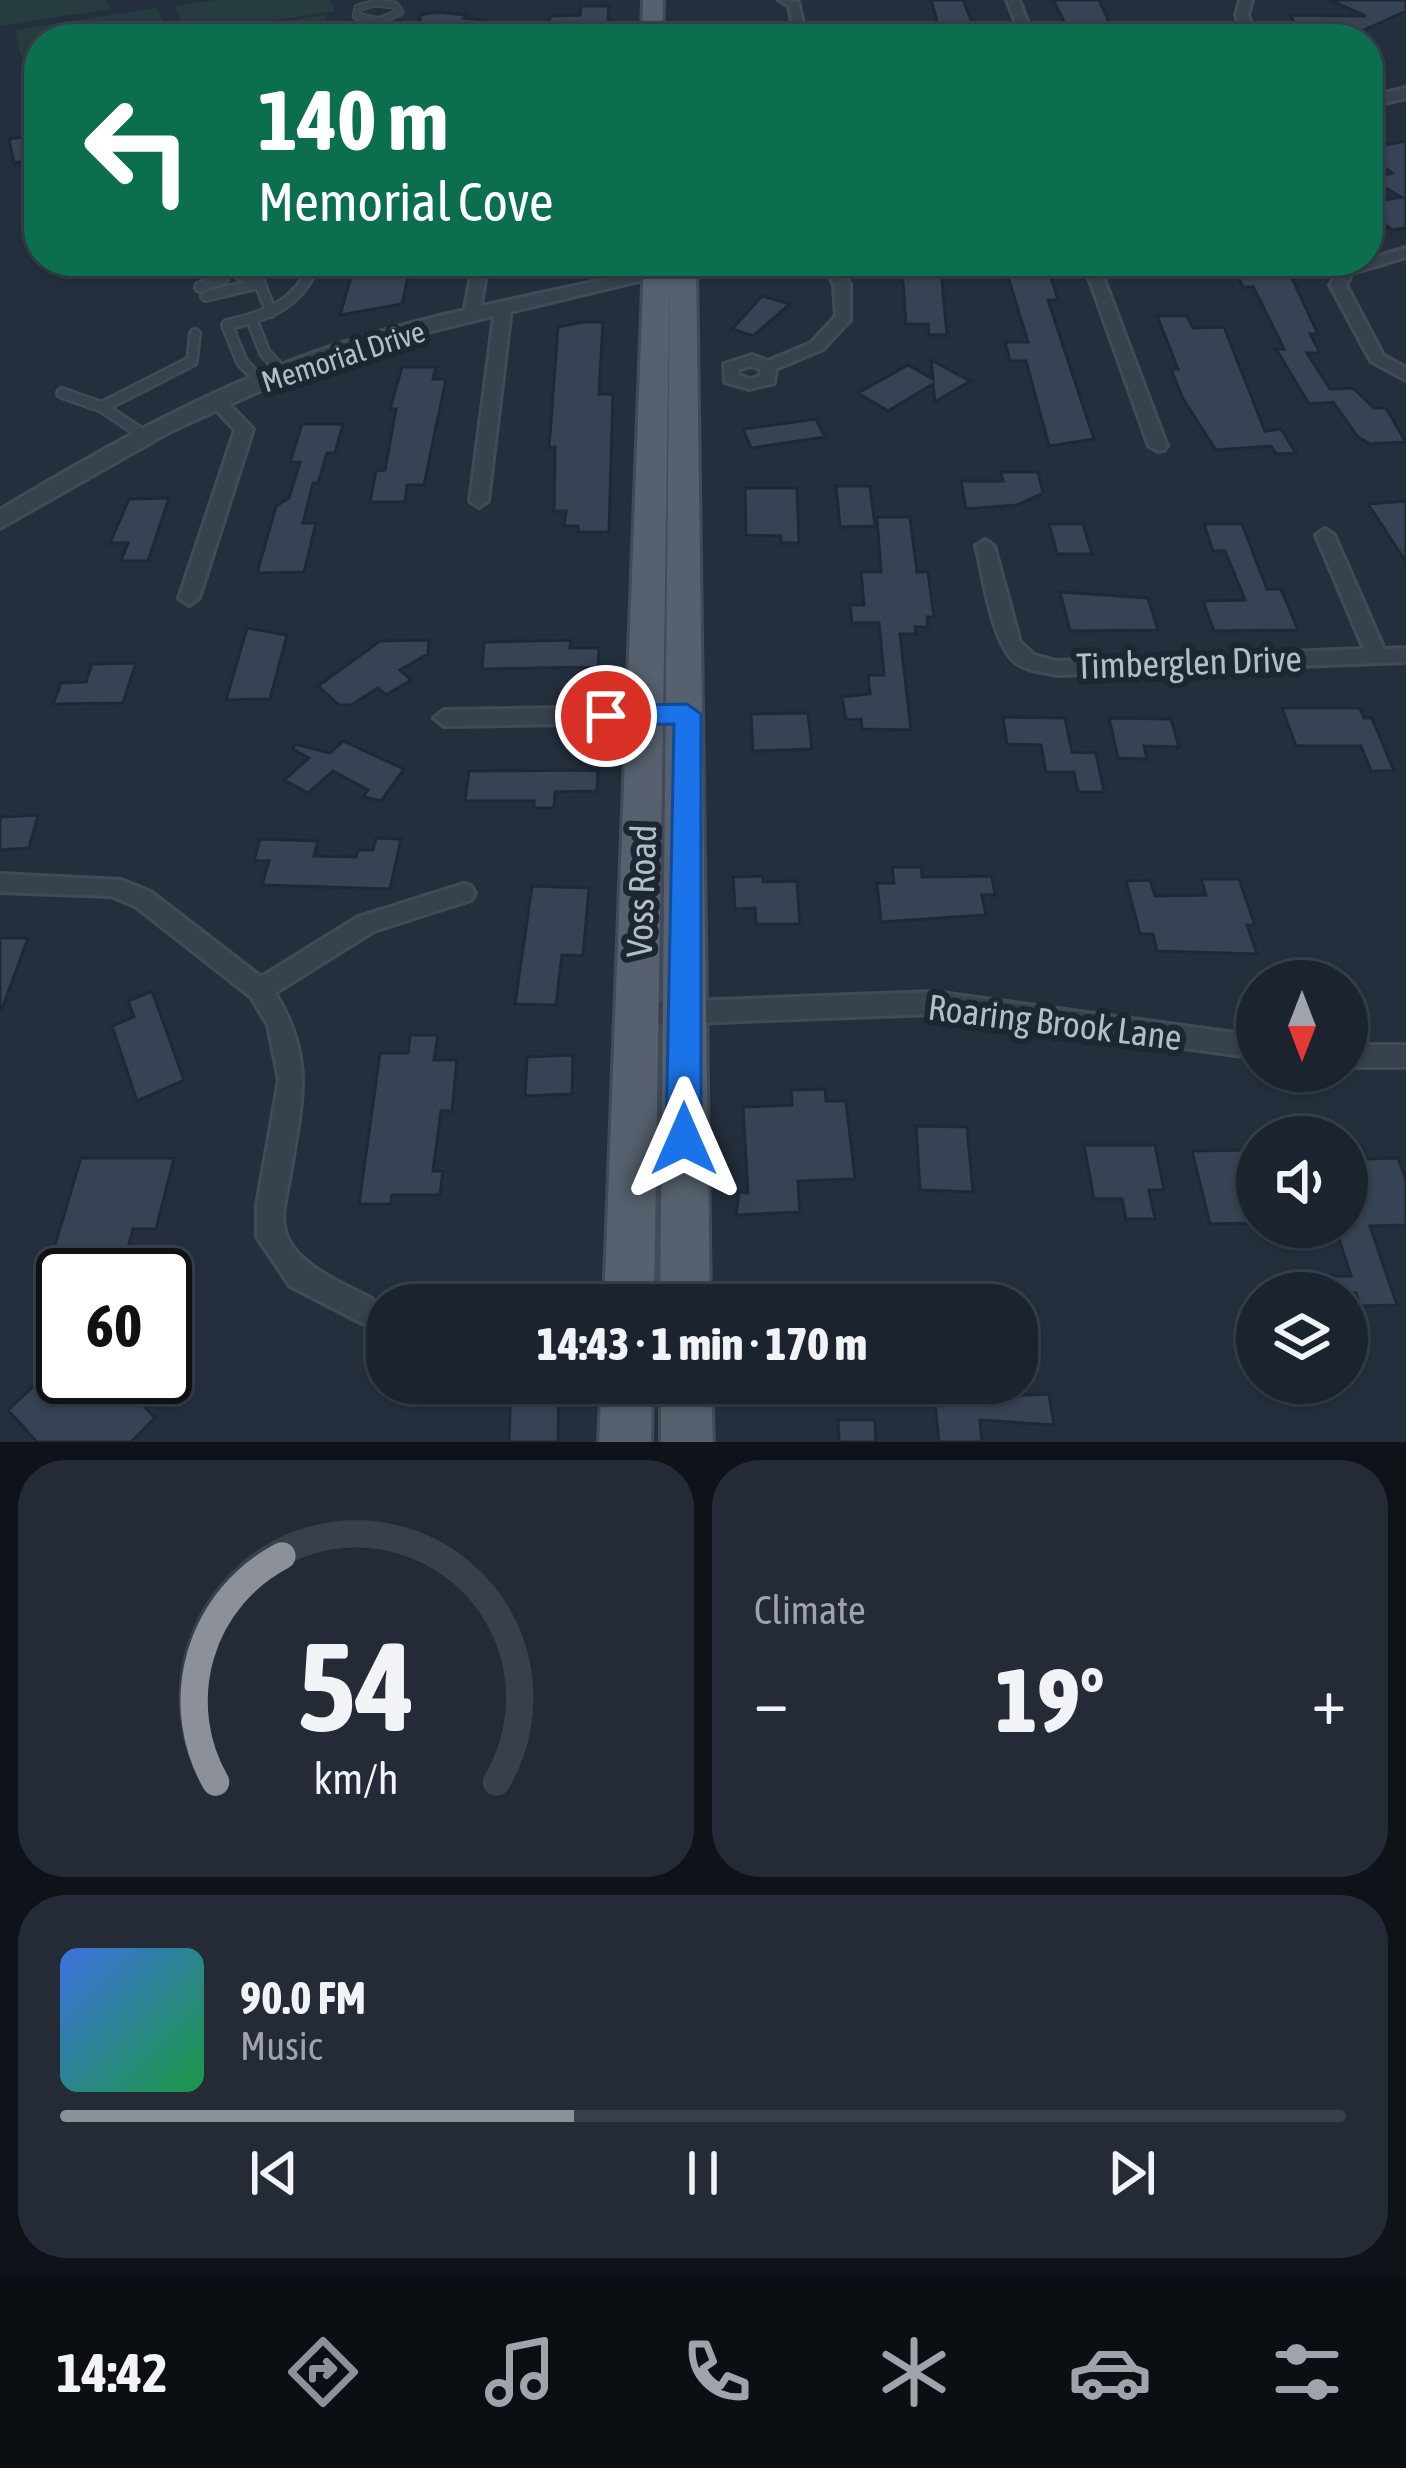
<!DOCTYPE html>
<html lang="en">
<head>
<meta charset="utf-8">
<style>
	:root { --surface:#1b232e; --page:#242b36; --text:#f1f3f6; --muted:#a0a4aa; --line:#39404a; --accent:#8c9099 }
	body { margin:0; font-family:"Asap Condensed",sans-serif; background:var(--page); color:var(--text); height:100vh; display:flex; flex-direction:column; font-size:45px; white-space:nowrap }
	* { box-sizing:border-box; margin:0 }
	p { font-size:39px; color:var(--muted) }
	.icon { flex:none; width:66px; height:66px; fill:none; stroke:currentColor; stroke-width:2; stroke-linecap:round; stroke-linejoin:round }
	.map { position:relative; height:1442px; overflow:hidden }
	.panel { display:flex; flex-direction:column; gap:18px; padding:18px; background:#0f1319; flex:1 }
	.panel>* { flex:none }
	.top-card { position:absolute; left:24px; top:24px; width:1359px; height:252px; border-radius:48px; box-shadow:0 3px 9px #0004,0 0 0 3px var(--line); background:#0b6e4f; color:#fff; overflow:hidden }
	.needle { width:78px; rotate:180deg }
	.buttons { position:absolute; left:1236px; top:960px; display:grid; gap:24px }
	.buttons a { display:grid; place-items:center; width:132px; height:132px; border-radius:50%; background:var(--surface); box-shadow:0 3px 9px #0004,0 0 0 3px var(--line); font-size:60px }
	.speed { position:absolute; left:36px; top:1248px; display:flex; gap:24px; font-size:60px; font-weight:700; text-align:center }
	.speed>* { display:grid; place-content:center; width:156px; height:156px; border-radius:50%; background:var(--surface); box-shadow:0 3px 9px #0004,0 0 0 3px var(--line); line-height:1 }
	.speed .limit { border:6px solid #111; border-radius:18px; background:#fff; color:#111 }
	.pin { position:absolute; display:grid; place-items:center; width:102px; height:102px; color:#fff; margin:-51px; border:6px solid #fff; border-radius:50%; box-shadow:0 3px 12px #0007 }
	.me { position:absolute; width:132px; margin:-66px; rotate:0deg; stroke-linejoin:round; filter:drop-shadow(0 0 9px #0008) }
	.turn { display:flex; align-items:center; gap:42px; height:252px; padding:0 36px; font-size:54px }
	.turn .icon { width:156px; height:156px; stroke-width:2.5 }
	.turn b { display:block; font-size:84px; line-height:102px }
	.big { font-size:90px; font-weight:800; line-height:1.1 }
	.panel .card { flex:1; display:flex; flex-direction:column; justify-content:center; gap:18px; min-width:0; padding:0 42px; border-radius:48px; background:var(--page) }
	.panel .dial { align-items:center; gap:0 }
	.dial svg { height:312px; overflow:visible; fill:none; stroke:var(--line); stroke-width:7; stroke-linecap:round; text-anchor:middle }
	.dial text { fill:var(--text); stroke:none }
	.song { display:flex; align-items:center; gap:36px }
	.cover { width:144px; height:144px; border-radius:18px; background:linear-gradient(135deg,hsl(220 70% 55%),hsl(140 70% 35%)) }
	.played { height:12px; border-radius:6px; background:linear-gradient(90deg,var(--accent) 40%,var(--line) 40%) }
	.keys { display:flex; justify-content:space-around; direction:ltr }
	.heat { display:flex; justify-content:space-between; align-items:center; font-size:66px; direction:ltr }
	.panel .tiles { flex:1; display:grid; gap:18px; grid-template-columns:1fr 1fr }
	.card:last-child { grid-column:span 2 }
	.trip { position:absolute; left:366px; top:1284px; width:672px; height:120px; border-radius:48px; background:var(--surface); box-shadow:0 3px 9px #0004,0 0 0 3px var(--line); font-weight:800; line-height:120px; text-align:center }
	.tabs { display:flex; height:192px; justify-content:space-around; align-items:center; background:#0b0e12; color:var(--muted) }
	.tabs .icon { width:84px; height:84px }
	.tabs .active { color:var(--accent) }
	.tabs b { font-size:54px; color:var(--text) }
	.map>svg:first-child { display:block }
</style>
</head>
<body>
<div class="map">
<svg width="1406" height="1442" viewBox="0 0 1406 1442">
	<rect width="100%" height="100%" fill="#242f3e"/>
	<path fill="#263c3f" d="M0,0H106L110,9L0,26Z
		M218,0H329L335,11L186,34L175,6Z
		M157,8L168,35L39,39V54L21,57L15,30Z
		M324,15L338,39H234L230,30Z"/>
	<path fill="#364354" stroke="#1f2835" stroke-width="3" d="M931,0H963L979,39H942Z
		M1053,0H1099L1115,34L1071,35Z
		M1329,0H1406V11L1364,30L1371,39H1304L1290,15L1366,16Z
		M581,6H609L607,35L566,39L548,31L550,16L580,15Z
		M437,12L467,15L464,18L484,20L473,35L458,39L420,33V15Z
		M39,134V159L14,163L9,139Z
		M1406,141V228L1392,230L1368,211V203L1401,197L1370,179L1392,173L1368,156V148Z
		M892,261H928L933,270L941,269L947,335H929L928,324H906L903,283Z
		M1015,261H1041L1051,277L1058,300H1048L1094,439L1049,446L1026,361H1010L1005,342H1028L1008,277H1020Z
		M1230,261H1284L1318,334H1310L1320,353H1307L1330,389L1353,388L1374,408H1386L1406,442L1370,444L1358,437L1333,402L1309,404L1276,349H1284L1257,294L1253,287H1243Z
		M351,277H408L402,304L340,315Z
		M762,296L790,304L753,336L732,329Z
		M1157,316H1187L1193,328L1224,327L1265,431L1281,429L1296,453L1276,454L1271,446L1216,450L1183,399L1171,369H1178Z
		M582,322H603L599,394H613L609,532H578V526H564L566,511H554L555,447L549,448L558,327Z
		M931,360L970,381L935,402L933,384L888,411L858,393L908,365L933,379Z
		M402,367H436L433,379H446L424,485H407L405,502H370L376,471L385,470L396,409H390Z
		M816,419L825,437L751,448L743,429Z
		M302,424H343L335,453H327L318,483H313L303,523H316L304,572L257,573L276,506L289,498L300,462H290Z
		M1001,472H1038L1043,493L1017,505L966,509L961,481H1003Z
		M836,486H870L875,526L840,527Z
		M745,488H797L799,543H781V536L746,535Z
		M169,498L148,561H121L128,543H110L129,499Z
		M1406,501V562L1368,504Z
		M877,517H910L917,572H928L934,617H927L928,627H915L916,634H900L911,730L862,729L861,719L846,720L842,697L870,694L868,675H884L879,623H852L850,605H864L861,572H881Z
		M1049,524H1083L1092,554H1057Z
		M1204,524H1242L1267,589H1281L1298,630L1214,631L1203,601L1245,600L1225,551H1213Z
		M1060,592L1148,598L1158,630L1070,631Z
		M247,628L287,635L270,699L226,700Z
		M429,640L428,654L400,670L411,680L386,695L378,688L351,705H339L318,686L380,641Z
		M571,640L570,648H599L598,667L482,669L484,642Z
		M136,663L123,703L53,704L61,683L86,682L92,664Z
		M1282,708H1360L1364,718H1372L1394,771H1371L1361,746H1296Z
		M808,713L812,749L753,751L751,714Z
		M1003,717L1065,718L1072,752L1096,753L1104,792H1078L1074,772H1046L1041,745L1007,744Z
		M1109,718L1171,719L1179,747L1144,746L1147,759L1118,758Z
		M343,741L404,769L381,801L363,797L368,790L333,771L308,793L284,780L309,758L293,749L295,744L330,753Z
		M598,770L597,791L555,792L554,808H534V801H465L469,771Z
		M38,815L29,848L0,850V817Z
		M376,838L401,839L390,889L262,885L269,861H254L260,839L318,841L314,856L356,857L358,850H373Z
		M892,867H921L922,877L992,876L995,895H982L986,915L881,922L877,883H894Z
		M763,876V882L797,881L800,924H756L755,908L735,909L733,877Z
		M1201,879H1239L1255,925H1247L1257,954L1157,951L1153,934H1140L1126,881L1150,880L1155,896L1206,895Z
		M532,886L589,888L583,956L562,955L556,1005L515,1004Z
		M0,938H28L2,1009L0,1008Z
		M152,991L184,1080L137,1101L112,1026L134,1017L128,1001Z
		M410,1035H438L434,1060H457L452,1111H441L433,1171H443L440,1195H392L391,1204H359L380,1053H408Z
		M573,1055L572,1094L525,1096L527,1057Z
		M825,1089L826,1101H846L855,1179L798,1181L800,1212L736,1215L739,1192L748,1193L743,1107L792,1105L791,1090Z
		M916,1126L967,1127L973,1192L920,1190Z
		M1084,1145H1155L1164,1190H1149L1155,1219H1126L1122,1199H1094Z
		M1362,1145L1367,1159L1398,1158L1406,1180V1225L1370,1226L1397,1305L1360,1306L1356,1293H1279L1274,1277L1351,1276L1335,1227H1347V1146Z
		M1255,1150L1257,1223L1210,1224L1192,1151Z
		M81,1158H174L156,1229H133L128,1248H87L79,1275H46Z
		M63,1359V1377H172L143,1405L155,1418L131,1442H37L8,1410Z
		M511,1383H559L558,1442H509Z
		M933,1385H990L991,1396L1049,1394L1054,1425L980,1420L982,1442H939Z
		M838,1420H875L876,1442H839Z"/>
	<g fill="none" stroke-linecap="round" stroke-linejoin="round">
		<defs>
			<path id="service-far1" d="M375,3L395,5L400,12L379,21L356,16L358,8Z"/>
			<path id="service" d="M241,276L258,279L271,312
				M200,287L223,279
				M206,296L260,283
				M252,320L265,353L283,372
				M260,381L242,362L227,325C270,315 299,304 316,261
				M62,393L102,407L144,435
				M102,407L192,361L195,334"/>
			<path id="minor" d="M779,0L798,2L807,39H795L789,6Z
				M1007,0H1019L1034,39H1022Z
				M1240,0H1252L1248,15L1257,39H1245L1236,15Z
				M1406,248V257L1352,273L1346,285L1383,355L1406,368V380L1371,361L1330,285L1341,267Z
				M474,261H488L479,317L471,322L463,317Z
				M820,261H834L850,284V320L823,349L776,369L774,383L749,389L725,382L724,364L752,355L768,361L811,343L836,316L834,284ZM751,366L760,369V376L750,379L739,375L738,370Z
				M1083,261H1097L1167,446L1164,450L1158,451L1149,446Z
				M503,304L511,309L488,501L479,507L470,501L495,309Z
				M215,395L221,396L253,429L199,598L189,605L179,598L235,430L207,400Z
				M1325,529L1334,535L1384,649L1406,648V662L1056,675C1044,672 1028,671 1018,664C992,647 984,577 976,546L985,540L994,546L1020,642L1034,655L1056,661L1364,649L1316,535Z
				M687,706L697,714L687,722L444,726L434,718L444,710Z
				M0,874L121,880L151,892L261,977L358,917L463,884L471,886L475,893L471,900L374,931L275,993C316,1060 301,1103 290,1175C287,1192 280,1215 285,1231C294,1265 344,1284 372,1299L376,1309L372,1319L362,1323L290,1286L257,1237V1205L279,1080L268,1025L251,997L135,906L111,896L0,892Z
				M934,992L1257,1036V1058L934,1014L637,1025L628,1022L625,1014L628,1006L637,1003Z
				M1347,1045H1406V1067H1347Z"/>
			<path id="tertiary" d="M1406,88V98L1368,107V97Z
				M688,261H722L435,330L299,373L171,431L0,528V510C105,447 213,386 330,347C446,309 568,289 688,261Z"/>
			<path id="primary" d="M643,0H663L662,39H642Z
				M644,261H670L654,1305H604Z
				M670,261H696L710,1305H660Z
				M602,1383H652L651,1442H599Z
				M661,1383H711L713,1442H661Z"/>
		</defs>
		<use href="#service-far1" stroke="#414a57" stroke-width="9"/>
		<use href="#service" stroke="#414a57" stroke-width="14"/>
		<use href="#minor" stroke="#414a57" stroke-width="6"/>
		<use href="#tertiary" stroke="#414a57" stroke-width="6"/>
		<use href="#primary" stroke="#414a57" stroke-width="6"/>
		<use href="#service-far1" stroke="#38414e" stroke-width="6"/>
		<use href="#service" stroke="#38414e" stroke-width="9"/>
		<use href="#minor" fill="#38414e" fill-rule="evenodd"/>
		<use href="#tertiary" fill="#38414e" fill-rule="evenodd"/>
		<use href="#primary" fill="#56606e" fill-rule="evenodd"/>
	</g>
	<path fill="#1a73e8" stroke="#114b97" stroke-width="3" d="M687,704L701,714V1139L696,1150L684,1155L672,1150L666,1139L674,724L606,725L592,716L606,706Z"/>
	<g text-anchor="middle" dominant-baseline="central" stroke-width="12" stroke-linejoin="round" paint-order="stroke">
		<g font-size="30" fill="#b4bcc9" stroke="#1d2633">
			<text transform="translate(343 356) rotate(-18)">Memorial Drive</text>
		</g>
		<g font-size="36" fill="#b4bcc9" stroke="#1d2633">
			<text transform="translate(1189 662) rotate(-2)">Timberglen Drive</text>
			<text transform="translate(641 891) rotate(-88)">Voss Road</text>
			<text transform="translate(1055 1022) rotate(7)">Roaring Brook Lane</text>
		</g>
	</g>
</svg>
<div class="buttons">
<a><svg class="needle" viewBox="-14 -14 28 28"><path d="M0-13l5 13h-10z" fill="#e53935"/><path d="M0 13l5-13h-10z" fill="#a0a4aa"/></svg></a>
<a><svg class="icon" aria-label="sound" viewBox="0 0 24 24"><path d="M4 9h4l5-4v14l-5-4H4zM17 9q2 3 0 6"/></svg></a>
<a><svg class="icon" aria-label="layers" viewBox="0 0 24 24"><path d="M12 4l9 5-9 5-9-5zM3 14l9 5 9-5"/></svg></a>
</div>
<div class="speed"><div class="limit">60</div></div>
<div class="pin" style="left:606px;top:716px;background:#d93025"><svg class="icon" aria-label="arrive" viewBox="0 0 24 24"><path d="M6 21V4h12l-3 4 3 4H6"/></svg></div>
<svg class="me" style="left:684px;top:1139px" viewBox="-20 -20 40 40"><path d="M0-17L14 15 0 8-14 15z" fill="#1a73e8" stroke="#fff" stroke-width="4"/></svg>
<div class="trip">14:43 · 1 min · 170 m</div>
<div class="top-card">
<div class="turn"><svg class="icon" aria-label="left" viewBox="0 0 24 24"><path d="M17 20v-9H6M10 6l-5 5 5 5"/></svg><div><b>140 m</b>Memorial Cove</div></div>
</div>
</div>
<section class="panel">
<div class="tiles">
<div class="card dial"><svg viewBox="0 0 100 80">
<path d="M14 69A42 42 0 1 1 86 69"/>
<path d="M14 69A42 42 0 0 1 31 11" stroke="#8c9099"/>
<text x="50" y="56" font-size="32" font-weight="700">54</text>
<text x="50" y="72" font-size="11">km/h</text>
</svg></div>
<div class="card"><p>Climate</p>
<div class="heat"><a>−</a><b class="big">19°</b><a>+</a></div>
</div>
<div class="card">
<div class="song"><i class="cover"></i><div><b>90.0 FM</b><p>Music</p></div></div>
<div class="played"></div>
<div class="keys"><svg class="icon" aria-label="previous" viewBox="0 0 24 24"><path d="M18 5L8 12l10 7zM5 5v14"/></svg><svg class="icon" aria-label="pause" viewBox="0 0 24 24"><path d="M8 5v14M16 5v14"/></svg><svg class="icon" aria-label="next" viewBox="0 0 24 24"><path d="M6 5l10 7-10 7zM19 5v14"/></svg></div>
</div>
</div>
</section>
<nav class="tabs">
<b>14:42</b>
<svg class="icon active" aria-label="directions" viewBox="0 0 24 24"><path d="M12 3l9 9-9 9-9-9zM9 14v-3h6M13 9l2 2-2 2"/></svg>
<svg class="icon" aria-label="music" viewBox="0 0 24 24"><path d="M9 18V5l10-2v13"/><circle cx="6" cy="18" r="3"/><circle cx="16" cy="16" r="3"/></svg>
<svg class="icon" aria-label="phone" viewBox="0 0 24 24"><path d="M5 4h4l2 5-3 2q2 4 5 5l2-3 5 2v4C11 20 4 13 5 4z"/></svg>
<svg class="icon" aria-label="climate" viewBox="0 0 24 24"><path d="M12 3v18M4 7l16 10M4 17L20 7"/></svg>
<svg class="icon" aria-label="car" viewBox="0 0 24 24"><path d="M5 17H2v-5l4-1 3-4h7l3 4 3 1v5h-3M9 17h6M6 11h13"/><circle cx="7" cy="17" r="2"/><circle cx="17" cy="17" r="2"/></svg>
<svg class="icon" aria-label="filters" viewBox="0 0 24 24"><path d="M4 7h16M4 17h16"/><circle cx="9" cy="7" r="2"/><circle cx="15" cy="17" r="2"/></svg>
</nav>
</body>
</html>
